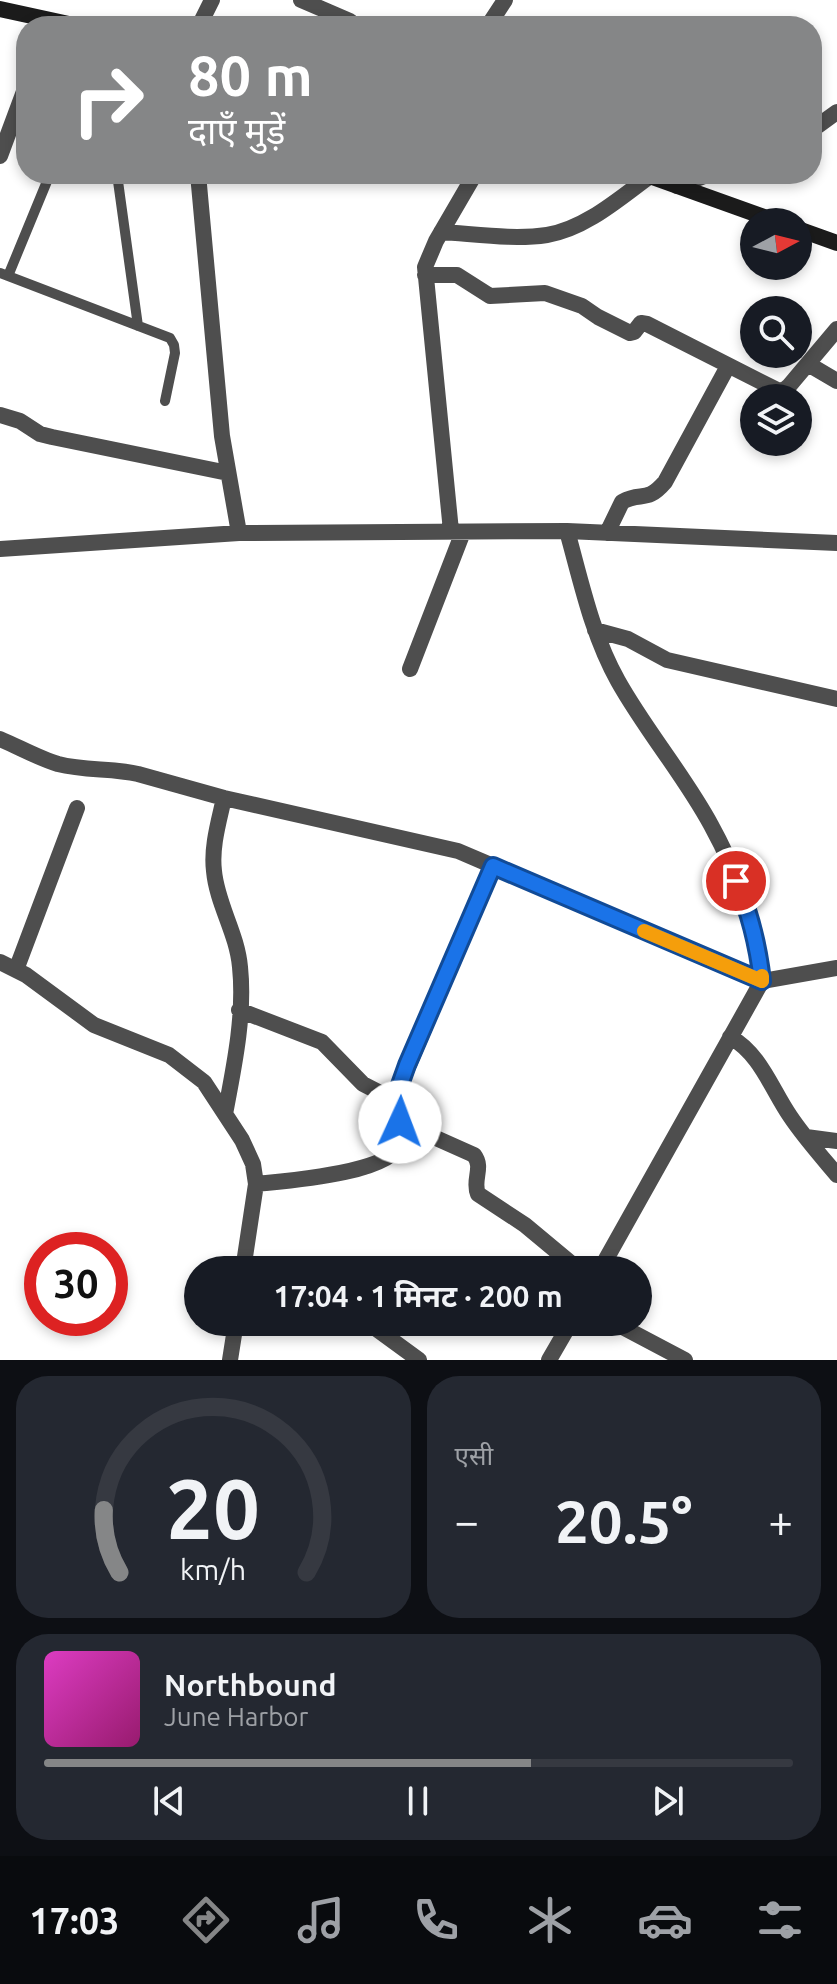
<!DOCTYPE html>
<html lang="hi">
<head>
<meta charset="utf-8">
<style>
	:root { --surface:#171b24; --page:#242831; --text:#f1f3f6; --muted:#9ea1a6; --line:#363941; --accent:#858687 }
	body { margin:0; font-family:Ubuntu,"Noto Sans Devanagari",sans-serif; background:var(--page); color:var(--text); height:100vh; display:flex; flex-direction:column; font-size:30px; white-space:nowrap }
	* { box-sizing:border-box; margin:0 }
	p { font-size:26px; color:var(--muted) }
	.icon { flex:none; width:44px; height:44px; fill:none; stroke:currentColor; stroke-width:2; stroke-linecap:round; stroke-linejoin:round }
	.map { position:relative; height:1360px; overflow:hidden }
	.panel { display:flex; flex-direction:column; gap:16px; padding:16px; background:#0d0f14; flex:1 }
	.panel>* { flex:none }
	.guide { position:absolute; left:16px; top:16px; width:806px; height:168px; border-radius:32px; box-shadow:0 4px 12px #0003; background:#858687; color:#fff; overflow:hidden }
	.needle { width:52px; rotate:83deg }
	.fabs { position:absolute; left:740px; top:208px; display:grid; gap:16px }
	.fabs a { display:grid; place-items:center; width:72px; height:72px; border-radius:50%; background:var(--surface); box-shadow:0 4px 12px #0003; font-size:40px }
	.speed { position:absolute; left:24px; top:1232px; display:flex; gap:16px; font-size:40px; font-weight:700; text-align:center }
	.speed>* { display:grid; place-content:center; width:104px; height:104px; border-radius:50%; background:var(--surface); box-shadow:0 4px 12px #0003; line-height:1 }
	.speed .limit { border:12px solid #d22; background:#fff; color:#111 }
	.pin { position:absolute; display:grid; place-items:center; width:68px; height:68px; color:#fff; margin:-34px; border:4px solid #fff; border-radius:50%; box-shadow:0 2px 8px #0007 }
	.me { position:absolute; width:88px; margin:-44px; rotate:2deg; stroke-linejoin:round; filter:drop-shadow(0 0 6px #0008) }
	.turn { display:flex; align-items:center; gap:28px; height:168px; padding:0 40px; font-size:36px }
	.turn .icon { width:104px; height:104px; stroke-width:2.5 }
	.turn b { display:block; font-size:56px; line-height:68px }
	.big { font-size:60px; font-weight:700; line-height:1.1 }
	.panel .tile { flex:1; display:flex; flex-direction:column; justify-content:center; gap:12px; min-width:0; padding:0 28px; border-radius:32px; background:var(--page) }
	.panel .dial { align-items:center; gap:0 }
	.dial svg { height:208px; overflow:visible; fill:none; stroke:var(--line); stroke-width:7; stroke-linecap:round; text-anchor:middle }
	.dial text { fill:var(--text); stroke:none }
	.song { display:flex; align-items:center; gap:24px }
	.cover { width:96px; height:96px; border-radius:12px; background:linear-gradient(135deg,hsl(310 70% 55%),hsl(320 70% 35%)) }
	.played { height:8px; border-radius:4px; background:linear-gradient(90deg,var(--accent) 65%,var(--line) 65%) }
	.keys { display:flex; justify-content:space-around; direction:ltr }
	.heat { display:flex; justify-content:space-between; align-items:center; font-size:44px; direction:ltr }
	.panel .tiles { flex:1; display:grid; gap:16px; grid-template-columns:1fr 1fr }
	.tile:last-child { grid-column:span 2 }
	.trip { position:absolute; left:184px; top:1256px; width:468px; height:80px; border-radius:40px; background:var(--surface); box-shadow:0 4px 12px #0003; font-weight:700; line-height:80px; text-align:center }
	.tabs { display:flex; height:128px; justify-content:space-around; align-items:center; background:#090b0e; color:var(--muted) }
	.tabs .icon { width:56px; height:56px }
	.tabs .active { color:var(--accent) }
	.tabs b { font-size:36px; color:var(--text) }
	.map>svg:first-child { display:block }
</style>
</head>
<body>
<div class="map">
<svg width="837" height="1360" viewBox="0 0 837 1360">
	<rect width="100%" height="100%" fill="#fff"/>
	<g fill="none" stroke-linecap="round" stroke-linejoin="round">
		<path stroke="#4e4e4e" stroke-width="10" d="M117,174L138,326
			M0,273L170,338L174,345L175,353L165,401
			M8,276L50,174"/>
		<path stroke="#4e4e4e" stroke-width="16" d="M301,0L350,21
			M199,26L212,0
			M488,26L505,0
			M812,130L837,112
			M0,156L26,86
			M198,174L222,436L239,533
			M677,186L710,174
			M441,232C475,234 513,240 547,235C585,229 620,198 650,176
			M425,275H457L490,296L545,293L582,306L598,317L630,333L634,332L641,323L647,324L777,390L783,391L789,386L837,329
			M808,364L837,381
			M0,415L20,421L40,434L52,437L228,473
			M451,531L425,267L436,241L475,174
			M567,531C581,581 592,635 618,681C646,731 684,775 711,825C738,874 756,926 762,981L600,1270
			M607,533L622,502C642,491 646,504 665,482L728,366
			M0,549L239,533L567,531L837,543
			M595,630L628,639L667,660L837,699
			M410,669L463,532
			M0,739C19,747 38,758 58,764C85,771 112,768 138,774L224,798L458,851L762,981L837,968
			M224,798C219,821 211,847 214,871C217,904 237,933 240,967C245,1015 234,1067 225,1114
			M0,962L26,975L94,1025L169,1055L204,1082L242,1140L253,1164L256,1184L243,1270
			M16,970L77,808
			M239,1010L322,1042L363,1084L396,1101
			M730,1037C760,1053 772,1090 790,1116C804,1137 821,1156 837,1175
			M400,1122L474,1155C484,1168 472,1180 478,1194L525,1225L579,1270
			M806,1137L837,1141
			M256,1184C284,1181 393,1174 401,1142C405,1126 395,1109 397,1093L493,866
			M367,1322L419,1360
			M613,1322L685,1360
			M230,1360L236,1322
			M549,1360L571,1322"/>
		<path stroke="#1b1b1b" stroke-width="16" d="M0,9L78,26
			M644,174L778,222
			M798,229L837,243"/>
	</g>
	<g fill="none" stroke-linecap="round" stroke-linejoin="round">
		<defs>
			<path id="route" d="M400,1122L397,1093L407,1065L493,866L762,981C758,946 751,915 736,881"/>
		</defs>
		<use href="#route" stroke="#114b97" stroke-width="20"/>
		<use href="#route" stroke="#1a73e8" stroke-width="14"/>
		<path stroke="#f59e0b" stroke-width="14" d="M644,931L762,981V976"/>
	</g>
</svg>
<div class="fabs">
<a><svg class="needle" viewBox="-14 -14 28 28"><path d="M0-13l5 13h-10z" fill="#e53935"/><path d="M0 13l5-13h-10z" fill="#9ea1a6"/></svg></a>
<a><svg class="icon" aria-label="search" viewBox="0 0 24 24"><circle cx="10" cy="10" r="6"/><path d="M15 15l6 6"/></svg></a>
<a><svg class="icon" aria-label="layers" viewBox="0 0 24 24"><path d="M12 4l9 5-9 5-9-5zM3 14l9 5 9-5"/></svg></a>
</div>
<div class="speed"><div class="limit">30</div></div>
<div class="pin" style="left:736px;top:881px;background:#d93025"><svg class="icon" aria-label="arrive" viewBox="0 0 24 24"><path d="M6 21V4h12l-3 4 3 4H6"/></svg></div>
<svg class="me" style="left:400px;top:1122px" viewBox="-20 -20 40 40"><circle r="19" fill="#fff"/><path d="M0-13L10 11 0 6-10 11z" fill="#1a73e8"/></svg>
<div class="trip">17:04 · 1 मिनट · 200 m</div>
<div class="guide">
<div class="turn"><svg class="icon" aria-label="right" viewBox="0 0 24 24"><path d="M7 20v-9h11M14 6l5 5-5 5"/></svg><div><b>80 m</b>दाएँ मुड़ें</div></div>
</div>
</div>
<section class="panel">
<div class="tiles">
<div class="tile dial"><svg viewBox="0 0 100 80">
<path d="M14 69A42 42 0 1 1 86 69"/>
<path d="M14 69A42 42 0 0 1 8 45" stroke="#858687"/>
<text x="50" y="56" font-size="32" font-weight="700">20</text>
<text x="50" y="72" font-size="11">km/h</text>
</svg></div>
<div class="tile"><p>एसी</p>
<div class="heat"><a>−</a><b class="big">20.5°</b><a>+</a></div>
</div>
<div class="tile">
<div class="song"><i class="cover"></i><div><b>Northbound</b><p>June Harbor</p></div></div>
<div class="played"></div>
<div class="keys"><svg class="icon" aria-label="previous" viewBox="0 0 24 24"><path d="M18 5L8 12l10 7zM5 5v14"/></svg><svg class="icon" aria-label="pause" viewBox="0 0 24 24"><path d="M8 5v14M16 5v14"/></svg><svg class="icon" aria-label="next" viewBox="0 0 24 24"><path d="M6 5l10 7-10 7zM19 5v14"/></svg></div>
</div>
</div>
</section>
<nav class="tabs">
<b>17:03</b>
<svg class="icon active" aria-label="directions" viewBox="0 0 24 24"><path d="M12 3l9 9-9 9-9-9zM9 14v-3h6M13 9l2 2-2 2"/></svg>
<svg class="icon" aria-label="music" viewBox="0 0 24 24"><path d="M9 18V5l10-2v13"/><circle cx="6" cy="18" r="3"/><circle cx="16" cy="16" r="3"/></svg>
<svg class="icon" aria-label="phone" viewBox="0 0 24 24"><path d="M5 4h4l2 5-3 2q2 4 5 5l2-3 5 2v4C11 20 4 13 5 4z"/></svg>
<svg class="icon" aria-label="climate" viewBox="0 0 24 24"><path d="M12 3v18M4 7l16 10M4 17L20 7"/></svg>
<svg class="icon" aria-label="car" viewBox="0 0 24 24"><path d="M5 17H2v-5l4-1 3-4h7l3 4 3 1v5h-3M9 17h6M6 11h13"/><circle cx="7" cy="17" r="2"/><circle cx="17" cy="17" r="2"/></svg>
<svg class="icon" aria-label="filters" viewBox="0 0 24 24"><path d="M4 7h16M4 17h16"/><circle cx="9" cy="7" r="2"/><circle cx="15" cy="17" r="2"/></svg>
</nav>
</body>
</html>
